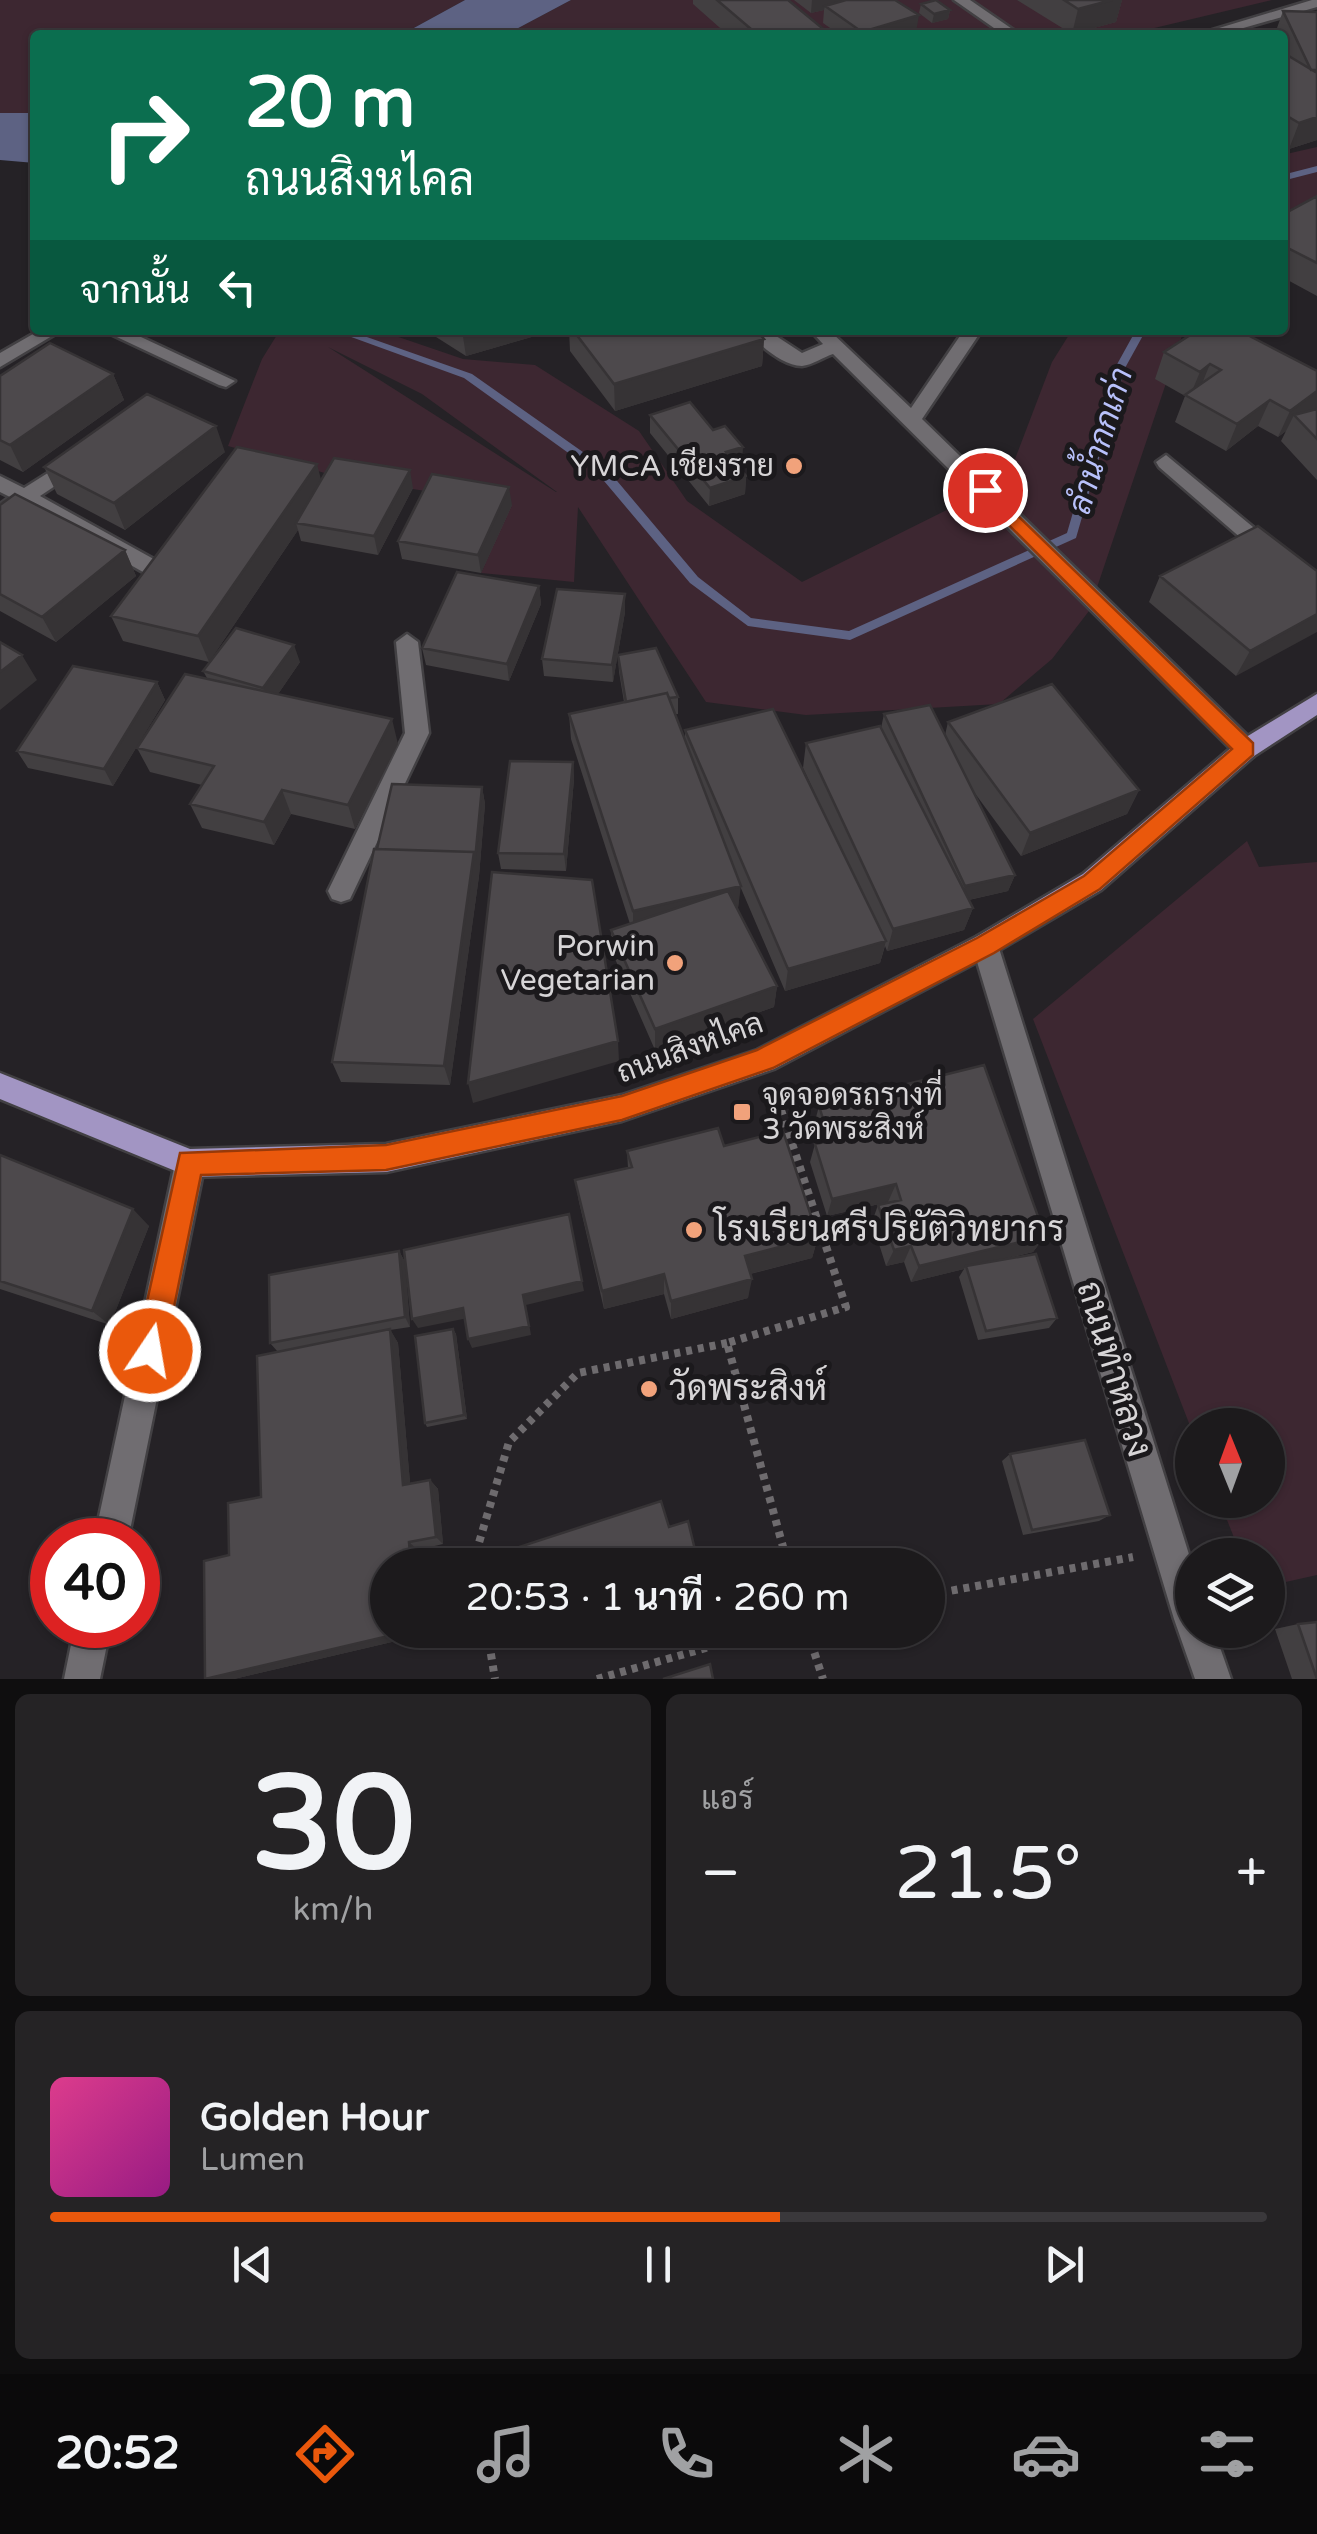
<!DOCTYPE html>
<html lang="th">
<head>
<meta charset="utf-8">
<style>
	:root { --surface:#1c1a1c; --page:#252325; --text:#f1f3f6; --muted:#a0a1a3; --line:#3a383b; --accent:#ea580c }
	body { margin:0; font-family:"Varela Round",Sarabun,sans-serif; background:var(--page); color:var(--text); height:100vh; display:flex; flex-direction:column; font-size:38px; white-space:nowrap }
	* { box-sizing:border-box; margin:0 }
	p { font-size:32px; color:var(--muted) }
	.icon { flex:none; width:55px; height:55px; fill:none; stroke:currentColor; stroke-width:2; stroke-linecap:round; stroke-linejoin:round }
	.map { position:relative; height:1679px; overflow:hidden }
	.drawer { display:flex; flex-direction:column; gap:15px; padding:15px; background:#0f0e0f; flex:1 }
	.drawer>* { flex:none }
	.banner { position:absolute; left:30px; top:30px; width:1258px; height:305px; border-radius:10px; box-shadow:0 2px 8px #0004,0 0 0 2px var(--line); background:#0b6e4f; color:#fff; overflow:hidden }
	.needle { width:65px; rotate:359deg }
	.fabs { position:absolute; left:1175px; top:1408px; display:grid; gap:20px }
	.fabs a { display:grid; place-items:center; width:110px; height:110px; border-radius:50%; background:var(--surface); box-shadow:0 2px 8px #0004,0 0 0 2px var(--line); font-size:50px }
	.speed { position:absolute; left:30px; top:1518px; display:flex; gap:20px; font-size:50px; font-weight:700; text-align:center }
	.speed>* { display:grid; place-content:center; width:130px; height:130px; border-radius:50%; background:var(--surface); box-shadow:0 2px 8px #0004,0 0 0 2px var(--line); line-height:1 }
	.speed .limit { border:15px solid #d22; background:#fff; color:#111 }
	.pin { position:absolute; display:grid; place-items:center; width:85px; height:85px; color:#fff; margin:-42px; border:5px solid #fff; border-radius:50%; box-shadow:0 2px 10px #0007 }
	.me { position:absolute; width:110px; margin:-55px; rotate:12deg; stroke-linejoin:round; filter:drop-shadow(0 0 8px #0008) }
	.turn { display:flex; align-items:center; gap:35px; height:210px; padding:0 50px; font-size:45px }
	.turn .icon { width:130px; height:130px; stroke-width:2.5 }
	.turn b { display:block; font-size:70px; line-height:85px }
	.then { display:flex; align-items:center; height:95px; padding:0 50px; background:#0003; gap:20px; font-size:38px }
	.big { font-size:75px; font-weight:600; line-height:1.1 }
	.drawer .card { flex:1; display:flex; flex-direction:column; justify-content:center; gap:15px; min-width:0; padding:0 35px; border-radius:15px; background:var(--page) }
	.drawer .dial { align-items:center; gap:0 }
	.dial b { font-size:130px; line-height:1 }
	.song { display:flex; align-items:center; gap:30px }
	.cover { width:120px; height:120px; border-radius:15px; background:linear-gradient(135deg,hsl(330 70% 55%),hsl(310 70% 35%)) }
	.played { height:10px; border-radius:5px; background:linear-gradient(90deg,var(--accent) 60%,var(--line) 60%) }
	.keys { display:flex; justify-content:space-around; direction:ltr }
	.heat { display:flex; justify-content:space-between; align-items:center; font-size:55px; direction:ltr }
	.drawer .tiles { flex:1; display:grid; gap:15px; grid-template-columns:1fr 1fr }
	.card:last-child { grid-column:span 2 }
	.trip { position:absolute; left:370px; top:1548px; width:575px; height:100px; border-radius:50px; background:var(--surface); box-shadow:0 2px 8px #0004,0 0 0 2px var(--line); font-weight:600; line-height:100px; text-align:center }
	.tab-bar { display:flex; height:160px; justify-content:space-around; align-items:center; background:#0b0a0b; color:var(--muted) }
	.tab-bar .icon { width:70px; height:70px }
	.tab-bar .current { color:var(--accent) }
	.tab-bar b { font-size:45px; color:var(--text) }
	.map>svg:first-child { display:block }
</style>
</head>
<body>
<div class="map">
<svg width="1317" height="1679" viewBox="0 0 1317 1679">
	<rect width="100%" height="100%" fill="#252226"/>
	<path fill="#3d2731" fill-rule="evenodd" d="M0,0H465L401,35H35V113H0Z
		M571,0H1272L1125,35H505Z
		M1317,147V202L1282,222V155Z
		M280,330H378L463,359L535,365L639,431L687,501L802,582L1007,480L1052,362L1072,330H1184L1089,611L1052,659L999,704L806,715L706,702L578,507L574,582L481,573L511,505L339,477L228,446L262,359ZM328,347L422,394L557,492H556Z
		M1247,841L1259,867L1317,862V1575L1268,1586V1555H1241L1219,1500H1268V1425H1192V1431L1033,1019Z"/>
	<path fill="#5d6283" d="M465,0H571L505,35H401Z
		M0,113H35V163L0,160Z"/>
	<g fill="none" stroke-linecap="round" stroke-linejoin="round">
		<path fill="#5d6283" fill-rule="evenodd" d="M1317,166V172L1282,181V175Z
			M332,330H347L472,374L607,469L698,577L751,618L849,631L1067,533L1115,368L1136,330H1146L1125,368L1076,538L850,640L748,626L690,583L599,475L464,378Z"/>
		<defs>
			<path id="minor" d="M954,0H970L1021,35H1004Z
				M1312,0H1317V7L1219,35H1196Z
				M40,330H62L0,367V353Z
				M102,330H126L235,381L226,387L219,385Z
				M747,330H767L802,353L823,344L810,330H829L911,408L964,330H982L922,419L1254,742L1258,749L1254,756H1238L833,354C824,357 812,365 802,366C782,366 758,344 747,330Z
				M78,454L88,461L85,466L40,496L159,562L162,567L159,572H143L26,506L0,521V504L10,497L0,492V476L24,488Z
				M1166,455L1317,580V600L1309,597L1159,467L1156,462Z
				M407,634L418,642L429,733L350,899L341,902L332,899L328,891L405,733L396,642Z
				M985,934L994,937L998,945L1192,1564V1630H1214L1231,1679H1195L1174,1619L972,945L976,937Z
				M190,1149L200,1153L205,1163L128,1540H94L175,1163L180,1153Z
				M75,1625H111L100,1679H64Z"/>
			<path id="major" d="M1317,694V715L1254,756L1101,890L994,953L774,1069L622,1121L386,1172L190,1177L0,1099V1073L190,1149L386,1144L622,1095L757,1050L976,937L1083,874L1238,742Z"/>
		</defs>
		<use href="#minor" stroke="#424043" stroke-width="5"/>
		<use href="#major" stroke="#424043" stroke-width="5"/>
		<path stroke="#6e6b6e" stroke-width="6" stroke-dasharray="5 5" stroke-linecap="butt" d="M774,1090L777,1100"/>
		<path stroke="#6e6b6e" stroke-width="8" stroke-dasharray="6 6" stroke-linecap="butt" d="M777,1098L846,1307L727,1343L788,1565
			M477,1565L475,1556L509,1442L578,1373L727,1343
			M928,1595L1133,1557
			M487,1630L495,1679
			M807,1630L823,1679
			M597,1679L769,1630"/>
		<use href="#minor" fill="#706d71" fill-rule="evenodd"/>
		<use href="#major" fill="#a295c3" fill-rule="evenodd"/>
	</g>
	<path fill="#423f41" d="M693,0H788L827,35H728L693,4Z
		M794,0H895L916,33L909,35H840L823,23L824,10L811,13Z
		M1017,0H1122L1116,22L1072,34Z
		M921,4L950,10L948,19L932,23L919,13Z
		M1283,11L1317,12V140L1289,149L1282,145V52L1290,57L1282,41V35H1280L1277,28Z
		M1317,196V296L1282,277V215Z
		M425,330H556L466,356Z
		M569,330H756L764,339L762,366L615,411L570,351Z
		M1164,352L1317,371V408L1315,410L1317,409V480L1281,441L1286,431L1278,437L1258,426L1226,451L1175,422L1185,396L1155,379Z
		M113,374L124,400L23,472L0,460V376Z
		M650,415L742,465L738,467L746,476L745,494L709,506L650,433Z
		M225,452L125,530L57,494L44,467Z
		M321,480L413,488L378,555L301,541L298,530L209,662L123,641L111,616Z
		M0,505L125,550L136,576L56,642L0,611Z
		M512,505L481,573L402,559L398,541Z
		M1317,571L1236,676L1149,602L1160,576Z
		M539,586L541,604L509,681L426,665L422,648Z
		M625,594V612L613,682L544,676L542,659Z
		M618,655L678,697V714H675L685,740V730L818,800L803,768L806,743L881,728L884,714L945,735L948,722L1139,790L1127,814L1021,856L971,788L1015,875L1008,891L969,900L973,908L964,930L887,951L885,946L880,963L785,991L740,886L738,908L737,909L777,986L774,1007L655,1050L612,952L611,930L630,924L571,739L569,714L624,702L619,672Z
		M300,662L278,694L398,744L355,829L291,814L274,845L202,828L190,804L202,785L150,772L137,748L207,678L203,671Z
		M157,682L165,700L113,786L28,768L17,751Z
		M573,762L574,779L566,871L501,869L498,853Z
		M482,787L485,804L479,876L450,1085L341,1082L332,1062L377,849Z
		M819,1106L1045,1236L1033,1252L994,1262L1057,1318L1049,1328L978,1340L959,1277L964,1269L911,1282L904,1262L886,1266L872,1222L878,1205L888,1202L827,1216L810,1162L815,1144L820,1143L814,1125Z
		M724,1146L818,1237L812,1258L750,1274L748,1298L671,1319L664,1294L604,1309L579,1202L575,1180L628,1168L627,1151Z
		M0,1155L149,1226L110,1325L0,1289Z
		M399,1251L405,1262L410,1327L390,1330L398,1343L410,1483L430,1480L438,1489L443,1544L418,1550L419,1565H388V1630H425L426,1634L234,1679H205L204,1561L229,1555L228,1503L261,1497L257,1356L278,1352L270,1343L269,1275Z
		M453,1329L456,1334L467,1419L427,1427L425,1423Z
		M1010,1454L1110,1515L1099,1521L1023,1535L1002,1461Z
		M1298,1624L1317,1679H1292L1275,1629Z"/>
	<path fill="#363335" d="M812,0H854L825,6L824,10L811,13Z
		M1112,0H1122L1116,22L1072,34L1078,9Z
		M950,10L948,19L932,23L934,14Z
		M919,15L916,33L909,35H861L862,32Z
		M1317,117V140L1289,149L1299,123Z
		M462,330H556L466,356Z
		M764,339L762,366L615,411L614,384Z
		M1210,364L1199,391L1189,398L1200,372Z
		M113,374L124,400L23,472L10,445Z
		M1317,391V408L1300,421L1294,415L1286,431L1278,437L1290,411Z
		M1270,400L1258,426L1226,451L1237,424Z
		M216,426L225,452L125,530L114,503Z
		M743,447L742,465L726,471V452Z
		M317,464L324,491L296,523L298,530L209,662L198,636Z
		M410,470L413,488L378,555L374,536Z
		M746,476L745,494L709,506L710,488Z
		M509,487L512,505L481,573L478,555Z
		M125,550L136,576L56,642L42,617Z
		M539,586L541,604L509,681L507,664Z
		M625,594V612L613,682L612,665Z
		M1317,614V632L1236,676L1250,651Z
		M294,645L300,662L270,706L263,688Z
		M22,655L37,680L0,710V672Z
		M157,682L165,700L113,786L104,769Z
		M392,719L398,744L355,829L348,805Z
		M573,762L574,779L566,871L564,854Z
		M482,787L485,804L479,876L450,1085L444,1066Z
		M282,790L291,814L274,845L264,822Z
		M1139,790L1127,814L1021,856L1030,833Z
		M1015,875L1008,891L959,902L965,886Z
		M741,886L738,908L633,934V911Z
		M973,908L964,930L887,951L893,929Z
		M886,941L880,963L785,991L788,969Z
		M777,986L774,1007L655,1050V1029Z
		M618,1041L619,1061L473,1103L468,1083Z
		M896,1184L888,1202L827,1216L832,1199Z
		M133,1209L149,1226L110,1325L92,1311Z
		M1045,1236L1033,1252L966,1268V1266L964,1269L911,1282L919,1266Z
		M818,1237L812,1258L741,1276L745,1256Z
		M911,1246L904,1262L886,1266L894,1250Z
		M399,1251L405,1262L410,1327L405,1317Z
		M664,1274V1294L604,1309L602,1291Z
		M752,1279L748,1298L671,1319V1301Z
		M582,1281L584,1291L526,1305L531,1335L472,1348L468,1339L523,1295Z
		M463,1308L468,1318L418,1328L412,1319Z
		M390,1329L398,1343L411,1494L403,1485Z
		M453,1329L456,1334L467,1419L464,1415Z
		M430,1480L438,1489L443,1544L436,1537Z
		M409,1542L418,1550L419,1565H411Z
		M697,1558L696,1563L679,1565Z
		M414,1630H425L426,1634L234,1679H205Z
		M543,1630H556L539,1636L536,1632Z"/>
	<path fill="#4d494c" stroke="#363335" stroke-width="2.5" d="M717,0H788L827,32L817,35H758Z
		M846,0H895L919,15L862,32L825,6Z
		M936,0L950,10L934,14L921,4Z
		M1064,0H1112L1078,9Z
		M1283,11L1317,12V70H1311Z
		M1282,52L1317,73V117L1299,123L1282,113Z
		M1317,196V263L1282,245V215Z
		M573,330H756L764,339L614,384Z
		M1198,330H1238L1317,371V391L1290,411L1270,400L1237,424L1185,395L1221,370L1210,364L1200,372L1164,352Z
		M50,343L113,374L10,445L0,440V376Z
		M147,394L216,426L114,503L44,467Z
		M690,402L713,430L725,426L743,447L726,452L746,476L710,488L650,415Z
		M1317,409V439L1294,415Z
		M237,447L317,464L198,636L111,616Z
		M334,458L410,470L374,536L296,523Z
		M432,474L509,487L478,555L398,541Z
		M15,494L125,550L42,617L0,594V505Z
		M1258,526L1317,571V614L1250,651L1160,576Z
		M457,572L539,586L507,664L422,648Z
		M557,589L625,594L612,665L542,659Z
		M236,628L294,645L263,688L203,671Z
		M0,642L22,655L0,672Z
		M656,648L678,697L669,698L667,693L626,702L618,655Z
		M73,666L157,682L104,769L17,751Z
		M185,674L392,719L348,805L282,790L264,822L190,804L214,766L137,748Z
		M1052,684L1139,790L1030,833L948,722Z
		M667,693L741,886L633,911L569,714Z
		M930,705L1015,875L965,886L884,714Z
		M773,709L886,941L788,969L685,730Z
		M880,726L973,908L893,929L806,743Z
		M510,761L573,762L564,854L498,853Z
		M392,784L482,787L475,860L474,852L377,849Z
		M374,849L474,852L444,1066L332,1062Z
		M492,872L592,880L618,1041L468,1083Z
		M728,891L777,986L655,1029L611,930Z
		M984,1065L1045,1236L919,1266L911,1246L894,1250L878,1205L901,1200L896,1184L832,1199L815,1144L830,1141L819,1106Z
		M718,1128L724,1146L783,1131L818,1237L745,1256L752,1279L671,1301L664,1274L602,1291L575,1180L632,1167L627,1151Z
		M0,1155L133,1209L92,1311L0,1281Z
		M569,1214L582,1281L523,1295L529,1326L468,1339L463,1308L412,1319L404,1250Z
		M399,1251L405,1317L270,1343L269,1275Z
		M1036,1254L1057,1318L986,1331L966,1266Z
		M390,1329L403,1485L430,1480L436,1537L409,1542L411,1565H388V1630H414L205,1679L204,1561L229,1555L228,1503L261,1497L257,1356Z
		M453,1329L464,1415L425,1423L415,1336Z
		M1085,1440L1110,1515L1032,1530L1010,1454Z
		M661,1501L669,1527L688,1521L697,1558L679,1565H523L519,1547Z
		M1317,1622V1679L1298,1624Z
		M710,1664L713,1679H663Z"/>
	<path fill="#ea580c" stroke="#983908" stroke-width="2.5" d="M985,484L1253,743V755L1100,889L994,953L773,1068L622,1120L386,1170L201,1175L165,1351L161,1361L150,1366L140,1361L136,1351L180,1153L386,1145L622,1096L757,1050L977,938L1084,876L1232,749L979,495V486Z"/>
	<g fill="#f1a27b" stroke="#1b191c" stroke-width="4">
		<circle cx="794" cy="466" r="10"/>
		<circle cx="675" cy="963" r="10"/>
		<rect x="732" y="1102" width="20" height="20" rx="5"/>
		<circle cx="694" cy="1230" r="10"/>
		<circle cx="649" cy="1389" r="10"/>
	</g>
	<g text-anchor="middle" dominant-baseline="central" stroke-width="10" stroke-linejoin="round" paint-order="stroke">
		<g font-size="30" fill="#d7d5d7" stroke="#1b191c" text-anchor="end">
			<text x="774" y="466">YMCA เชียงราย</text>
			<text x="655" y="946">Porwin<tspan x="655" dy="34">Vegetarian</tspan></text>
			<text x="762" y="1095" text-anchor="start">จุดจอดรถรางที่<tspan x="762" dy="34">3 วัดพระสิงห์</tspan></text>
		</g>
		<g font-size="30" fill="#d7d5d7" stroke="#1b191c">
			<text transform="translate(690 1048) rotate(-20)">ถนนสิงหไคล</text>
		</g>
		<g font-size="32" font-style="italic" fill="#b8c1fb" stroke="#1b191c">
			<text transform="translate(1101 441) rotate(-73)">ลำน้ำกกเก่า</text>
		</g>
		<g font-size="35" fill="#d7d5d7" stroke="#1b191c" text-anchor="start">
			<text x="714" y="1230">โรงเรียนศรีปริยัติวิทยากร</text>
			<text x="669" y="1389">วัดพระสิงห์</text>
		</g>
		<g font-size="35" fill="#d7d5d7" stroke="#1b191c">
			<text transform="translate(1114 1369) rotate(73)">ถนนทำหลวง</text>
		</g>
	</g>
</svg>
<div class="fabs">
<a><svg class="needle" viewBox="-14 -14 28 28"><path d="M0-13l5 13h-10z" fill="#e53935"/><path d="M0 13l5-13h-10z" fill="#a0a1a3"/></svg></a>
<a><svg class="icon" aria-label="layers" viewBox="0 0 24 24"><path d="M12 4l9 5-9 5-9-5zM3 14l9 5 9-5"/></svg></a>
</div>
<div class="speed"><div class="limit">40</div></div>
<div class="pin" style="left:985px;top:490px;background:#d93025"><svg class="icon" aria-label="arrive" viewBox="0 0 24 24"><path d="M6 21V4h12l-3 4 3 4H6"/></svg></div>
<svg class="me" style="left:150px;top:1351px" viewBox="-20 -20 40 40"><circle r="17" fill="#ea580c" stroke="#fff" stroke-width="3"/><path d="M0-11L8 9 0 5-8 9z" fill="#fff"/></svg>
<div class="trip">20:53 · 1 นาที · 260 m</div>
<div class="banner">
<div class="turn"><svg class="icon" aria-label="right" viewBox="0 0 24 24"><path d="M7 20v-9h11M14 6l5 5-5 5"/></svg><div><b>20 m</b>ถนนสิงหไคล</div></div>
<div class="then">จากนั้น<svg class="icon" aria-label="left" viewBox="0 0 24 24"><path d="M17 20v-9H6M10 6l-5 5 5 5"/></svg></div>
</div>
</div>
<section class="drawer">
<div class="tiles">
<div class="card dial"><b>30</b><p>km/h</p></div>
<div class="card"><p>แอร์</p>
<div class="heat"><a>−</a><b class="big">21.5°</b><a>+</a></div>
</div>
<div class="card">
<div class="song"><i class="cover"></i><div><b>Golden Hour</b><p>Lumen</p></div></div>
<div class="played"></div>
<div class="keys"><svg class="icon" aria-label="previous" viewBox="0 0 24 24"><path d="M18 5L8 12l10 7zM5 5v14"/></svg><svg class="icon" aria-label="pause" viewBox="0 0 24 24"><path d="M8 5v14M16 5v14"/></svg><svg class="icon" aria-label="next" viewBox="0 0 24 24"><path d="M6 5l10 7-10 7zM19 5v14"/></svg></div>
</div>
</div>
</section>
<nav class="tab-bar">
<b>20:52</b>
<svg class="icon current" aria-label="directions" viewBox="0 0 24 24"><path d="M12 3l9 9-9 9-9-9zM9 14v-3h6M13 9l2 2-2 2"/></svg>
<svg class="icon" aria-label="music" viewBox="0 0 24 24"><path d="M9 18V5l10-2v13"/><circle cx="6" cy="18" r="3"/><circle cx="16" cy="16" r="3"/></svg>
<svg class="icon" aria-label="phone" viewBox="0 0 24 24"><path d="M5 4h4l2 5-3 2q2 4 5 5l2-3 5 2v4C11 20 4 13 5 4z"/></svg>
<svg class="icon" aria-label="climate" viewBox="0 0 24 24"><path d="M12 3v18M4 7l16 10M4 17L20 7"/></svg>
<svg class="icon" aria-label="car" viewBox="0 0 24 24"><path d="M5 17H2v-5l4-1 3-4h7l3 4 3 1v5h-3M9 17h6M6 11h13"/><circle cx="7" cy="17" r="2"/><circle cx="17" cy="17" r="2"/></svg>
<svg class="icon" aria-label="filters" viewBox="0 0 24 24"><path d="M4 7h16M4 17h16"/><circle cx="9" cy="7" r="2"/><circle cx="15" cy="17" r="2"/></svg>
</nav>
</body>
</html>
